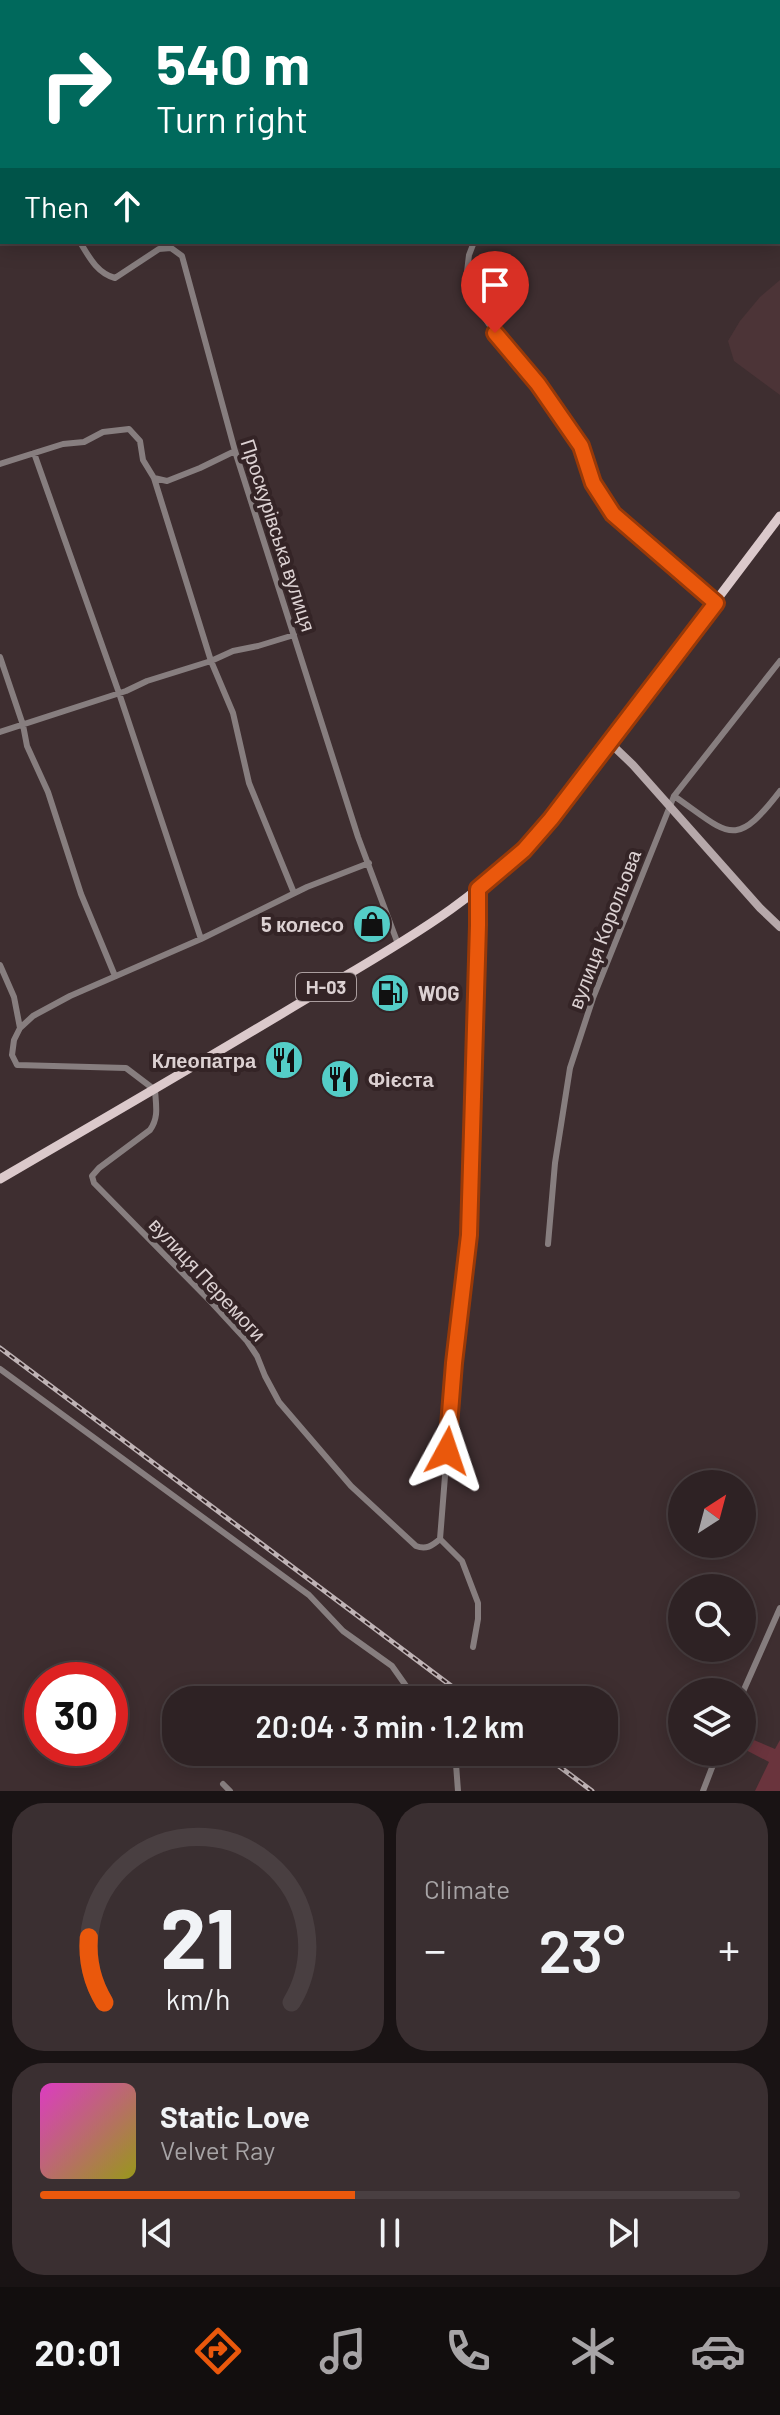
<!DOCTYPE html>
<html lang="en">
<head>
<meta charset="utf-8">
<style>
	:root { --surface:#2e2224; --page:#3a2f31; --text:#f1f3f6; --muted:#a7a4a6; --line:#493f41; --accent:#ea580c }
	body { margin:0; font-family:Barlow,sans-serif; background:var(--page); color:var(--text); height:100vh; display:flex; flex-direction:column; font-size:30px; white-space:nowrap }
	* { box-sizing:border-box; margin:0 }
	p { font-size:26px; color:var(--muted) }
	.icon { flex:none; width:44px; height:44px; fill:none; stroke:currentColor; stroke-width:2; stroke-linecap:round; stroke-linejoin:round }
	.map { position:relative; height:1791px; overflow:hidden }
	.details { display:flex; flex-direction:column; gap:12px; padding:12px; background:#191314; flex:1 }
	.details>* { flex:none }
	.hud { position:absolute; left:0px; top:0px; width:780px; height:244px; box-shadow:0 4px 20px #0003,0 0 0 2px var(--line); background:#00695c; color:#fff; overflow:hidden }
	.needle { width:52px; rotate:36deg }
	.controls { position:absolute; left:668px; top:1470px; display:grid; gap:16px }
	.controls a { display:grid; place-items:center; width:88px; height:88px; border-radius:50%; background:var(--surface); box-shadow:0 4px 20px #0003,0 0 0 2px var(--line); font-size:40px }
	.speed { position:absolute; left:24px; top:1662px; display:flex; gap:16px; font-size:40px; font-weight:700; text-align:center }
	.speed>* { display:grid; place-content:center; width:104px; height:104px; border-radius:50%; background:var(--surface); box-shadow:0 4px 20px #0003,0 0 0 2px var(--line); line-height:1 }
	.speed .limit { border:12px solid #d22; background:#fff; color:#111 }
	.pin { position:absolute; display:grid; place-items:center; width:68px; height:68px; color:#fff; margin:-82px -34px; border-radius:50% 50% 50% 0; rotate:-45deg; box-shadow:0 0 8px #0007 }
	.pin .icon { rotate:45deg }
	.me { position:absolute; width:88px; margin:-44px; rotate:5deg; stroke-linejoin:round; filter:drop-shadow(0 0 6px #0008) }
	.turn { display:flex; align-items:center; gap:28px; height:168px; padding:0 24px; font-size:36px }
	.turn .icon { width:104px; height:104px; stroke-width:2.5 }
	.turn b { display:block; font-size:56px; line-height:68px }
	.then { display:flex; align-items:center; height:76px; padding:0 24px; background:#0003; gap:16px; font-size:30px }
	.big { font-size:60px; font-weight:600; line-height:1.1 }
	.details .widget { flex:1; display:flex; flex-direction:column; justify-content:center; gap:12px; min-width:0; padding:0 28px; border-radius:32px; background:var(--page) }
	.details .dial { align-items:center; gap:0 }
	.dial svg { height:208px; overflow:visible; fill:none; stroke:var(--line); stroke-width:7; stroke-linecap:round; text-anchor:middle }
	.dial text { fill:var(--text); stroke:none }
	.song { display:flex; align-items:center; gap:24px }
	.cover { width:96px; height:96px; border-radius:12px; background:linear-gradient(135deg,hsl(310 70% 55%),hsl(60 70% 35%)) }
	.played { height:8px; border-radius:4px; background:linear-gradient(90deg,var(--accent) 45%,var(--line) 45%) }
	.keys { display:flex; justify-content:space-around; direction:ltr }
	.heat { display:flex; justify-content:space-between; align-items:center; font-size:44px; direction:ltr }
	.details .tiles { flex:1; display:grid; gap:12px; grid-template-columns:1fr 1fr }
	.widget:last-child { grid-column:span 2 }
	.trip { position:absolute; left:162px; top:1686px; width:456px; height:80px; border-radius:32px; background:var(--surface); box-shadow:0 4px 20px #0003,0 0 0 2px var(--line); font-weight:600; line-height:80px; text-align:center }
	.tab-bar { display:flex; height:128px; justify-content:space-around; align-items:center; background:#120e0e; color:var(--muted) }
	.tab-bar .icon { width:56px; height:56px }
	.tab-bar .active { color:var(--accent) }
	.tab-bar b { font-size:36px; color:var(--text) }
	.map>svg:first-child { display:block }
</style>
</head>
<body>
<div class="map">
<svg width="780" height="1791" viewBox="0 0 780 1791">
	<rect width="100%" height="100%" fill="#3e2e30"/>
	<path fill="#4c3437" d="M780,280V395L734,361L728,341L740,321L760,297Z"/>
	<path fill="#6a343d" d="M749,1738L775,1749L780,1740V1791H755L769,1762L744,1749Z"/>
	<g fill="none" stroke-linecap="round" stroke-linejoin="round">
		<path stroke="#877e7f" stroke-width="6" d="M17,0L18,2
			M426,0L428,2
			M266,2L268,0
			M778,194L780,196
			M80,242C89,257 97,273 115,278L159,249L171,248L182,256L235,451L358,837L398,944
			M474,242L469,255L466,280L474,302L495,333L538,384L581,446L593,483L613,514L716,603
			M34,453L119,693L201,939
			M0,464L63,444L84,442L103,432L129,429L140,441L143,460L154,478L167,481L200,468L235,451
			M154,478L211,661L233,713L249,783L294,893
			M0,657L23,725L27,746L48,792L81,894L115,976
			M0,732L126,691L147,681L211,661L233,651L258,646L294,635
			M674,796C729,834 734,851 780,791
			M369,863L307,887L201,939L70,996L33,1016L20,1028L14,1040L12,1055L17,1065L126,1068L155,1090C156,1106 159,1117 150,1130L99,1168L92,1176L94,1183L211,1302L247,1341L257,1356L265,1376L279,1402L351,1486L416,1546C426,1550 432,1546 440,1539
			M0,965L14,997L20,1028
			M548,1244L555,1163L570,1068L593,998L674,796L780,661
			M0,1369L309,1595L343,1631L392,1666L416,1700
			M473,1647L478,1619V1603L462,1561L440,1539L454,1363L469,1235L478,925V889
			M742,1694L780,1608
			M448,1752L456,1764L458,1791
			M223,1784L230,1791
			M703,1791L718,1752"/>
		<path stroke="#b6a8aa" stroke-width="8" d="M610,743L633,765L760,908L780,927"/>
		<path stroke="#dbc9cb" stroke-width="9" d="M0,1179C102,1120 203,1061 303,1001C395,946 481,901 551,819L780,516"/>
		<defs>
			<path id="rail" d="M0,1348L470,1700
				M540,1752L592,1791"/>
		</defs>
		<use href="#rail" stroke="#bfb3b5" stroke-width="5"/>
		<use href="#rail" stroke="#342426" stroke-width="2" stroke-dasharray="6" stroke-linecap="butt"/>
	</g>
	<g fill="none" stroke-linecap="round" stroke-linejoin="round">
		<defs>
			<path id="route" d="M447,1451L454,1363L469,1235L478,925V889L524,850L551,819L716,603L613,514L593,483L581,446L538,384L495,333"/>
		</defs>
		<use href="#route" stroke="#983908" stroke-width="20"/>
		<use href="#route" stroke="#ea580c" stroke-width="14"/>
	</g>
	<defs>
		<symbol id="shop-disc" viewBox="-11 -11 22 22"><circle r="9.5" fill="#54cdc7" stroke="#342426"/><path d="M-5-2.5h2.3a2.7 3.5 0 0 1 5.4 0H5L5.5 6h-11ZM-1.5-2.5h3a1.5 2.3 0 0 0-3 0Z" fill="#111"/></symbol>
		<symbol id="fuel-disc" viewBox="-11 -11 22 22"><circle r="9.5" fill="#54cdc7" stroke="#342426"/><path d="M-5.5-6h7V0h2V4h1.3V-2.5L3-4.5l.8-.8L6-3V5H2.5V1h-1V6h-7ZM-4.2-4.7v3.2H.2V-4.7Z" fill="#111"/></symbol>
		<symbol id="restaurant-disc" viewBox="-11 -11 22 22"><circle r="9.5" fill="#54cdc7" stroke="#342426"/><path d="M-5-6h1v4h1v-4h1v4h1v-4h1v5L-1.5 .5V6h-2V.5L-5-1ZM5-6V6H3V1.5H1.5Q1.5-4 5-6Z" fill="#111"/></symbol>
	</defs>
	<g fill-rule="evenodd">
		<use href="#shop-disc" x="350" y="902" width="44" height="44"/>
		<use href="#fuel-disc" x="368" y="971" width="44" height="44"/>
		<use href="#restaurant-disc" x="262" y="1038" width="44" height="44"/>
		<use href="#restaurant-disc" x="318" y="1057" width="44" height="44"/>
	</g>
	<g text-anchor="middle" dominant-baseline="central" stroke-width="8" stroke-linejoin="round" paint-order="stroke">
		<rect fill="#342426" stroke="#aa9d9e" stroke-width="2" x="296" y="973" width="60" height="28" rx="6"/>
		<g font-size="18" font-weight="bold" fill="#dcd1d2">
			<text x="326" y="987">Н-03</text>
		</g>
		<g font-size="20" fill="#dcd1d2" stroke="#342426">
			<text transform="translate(279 535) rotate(72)">Проскурівська вулиця</text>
			<text transform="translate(604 929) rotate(-69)">вулиця Корольова</text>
			<text transform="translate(208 1279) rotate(47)">вулиця Перемоги</text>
		</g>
		<g font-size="20" font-weight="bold" fill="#dcd1d2" stroke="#342426" text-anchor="end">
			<text x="344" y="924">5 колесо</text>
			<text x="418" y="993" text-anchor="start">WOG</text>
			<text x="256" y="1060">Клеопатра</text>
			<text x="368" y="1079" text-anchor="start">Фієста</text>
		</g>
	</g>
</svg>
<div class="controls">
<a><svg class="needle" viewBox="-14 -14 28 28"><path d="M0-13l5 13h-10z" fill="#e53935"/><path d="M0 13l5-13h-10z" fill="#a7a4a6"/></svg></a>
<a><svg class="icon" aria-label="search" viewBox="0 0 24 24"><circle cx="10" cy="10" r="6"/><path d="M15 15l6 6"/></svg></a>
<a><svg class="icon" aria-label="layers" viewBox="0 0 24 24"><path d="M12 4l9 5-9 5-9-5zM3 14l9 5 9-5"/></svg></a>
</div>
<div class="speed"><div class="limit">30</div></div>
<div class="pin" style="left:495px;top:333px;background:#d93025"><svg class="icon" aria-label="arrive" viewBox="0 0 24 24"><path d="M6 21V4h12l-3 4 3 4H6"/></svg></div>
<svg class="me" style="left:447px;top:1451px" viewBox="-20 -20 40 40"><path d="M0-17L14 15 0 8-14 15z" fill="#ea580c" stroke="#fff" stroke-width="4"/></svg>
<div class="trip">20:04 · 3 min · 1.2 km</div>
<div class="hud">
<div class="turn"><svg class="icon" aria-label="right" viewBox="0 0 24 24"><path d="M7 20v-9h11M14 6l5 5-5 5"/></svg><div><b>540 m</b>Turn right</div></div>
<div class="then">Then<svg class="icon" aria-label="ahead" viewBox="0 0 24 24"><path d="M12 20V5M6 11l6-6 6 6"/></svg></div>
</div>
</div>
<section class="details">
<div class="tiles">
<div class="widget dial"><svg viewBox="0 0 100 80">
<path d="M14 69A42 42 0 1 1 86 69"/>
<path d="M14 69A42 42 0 0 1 8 44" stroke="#ea580c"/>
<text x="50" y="56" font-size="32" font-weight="700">21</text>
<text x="50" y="72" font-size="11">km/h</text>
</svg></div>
<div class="widget"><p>Climate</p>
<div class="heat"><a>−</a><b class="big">23°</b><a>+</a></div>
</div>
<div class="widget">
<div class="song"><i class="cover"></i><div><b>Static Love</b><p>Velvet Ray</p></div></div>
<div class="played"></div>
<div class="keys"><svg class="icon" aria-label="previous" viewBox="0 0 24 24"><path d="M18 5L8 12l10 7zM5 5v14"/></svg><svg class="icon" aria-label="pause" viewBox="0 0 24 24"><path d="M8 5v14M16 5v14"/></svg><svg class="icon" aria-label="next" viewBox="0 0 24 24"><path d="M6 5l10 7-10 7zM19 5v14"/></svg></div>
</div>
</div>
</section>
<nav class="tab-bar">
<b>20:01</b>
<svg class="icon active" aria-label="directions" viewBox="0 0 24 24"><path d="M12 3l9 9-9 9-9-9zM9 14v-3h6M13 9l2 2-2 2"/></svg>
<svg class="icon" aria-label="music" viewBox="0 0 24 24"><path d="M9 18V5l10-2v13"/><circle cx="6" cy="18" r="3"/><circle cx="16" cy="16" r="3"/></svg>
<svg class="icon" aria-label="phone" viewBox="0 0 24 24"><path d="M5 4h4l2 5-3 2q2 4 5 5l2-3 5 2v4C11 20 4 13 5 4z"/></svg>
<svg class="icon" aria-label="climate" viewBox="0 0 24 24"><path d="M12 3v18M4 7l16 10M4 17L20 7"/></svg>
<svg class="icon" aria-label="car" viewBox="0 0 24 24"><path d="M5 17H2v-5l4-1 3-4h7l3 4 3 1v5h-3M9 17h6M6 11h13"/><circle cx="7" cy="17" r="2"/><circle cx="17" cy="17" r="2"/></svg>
</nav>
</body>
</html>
